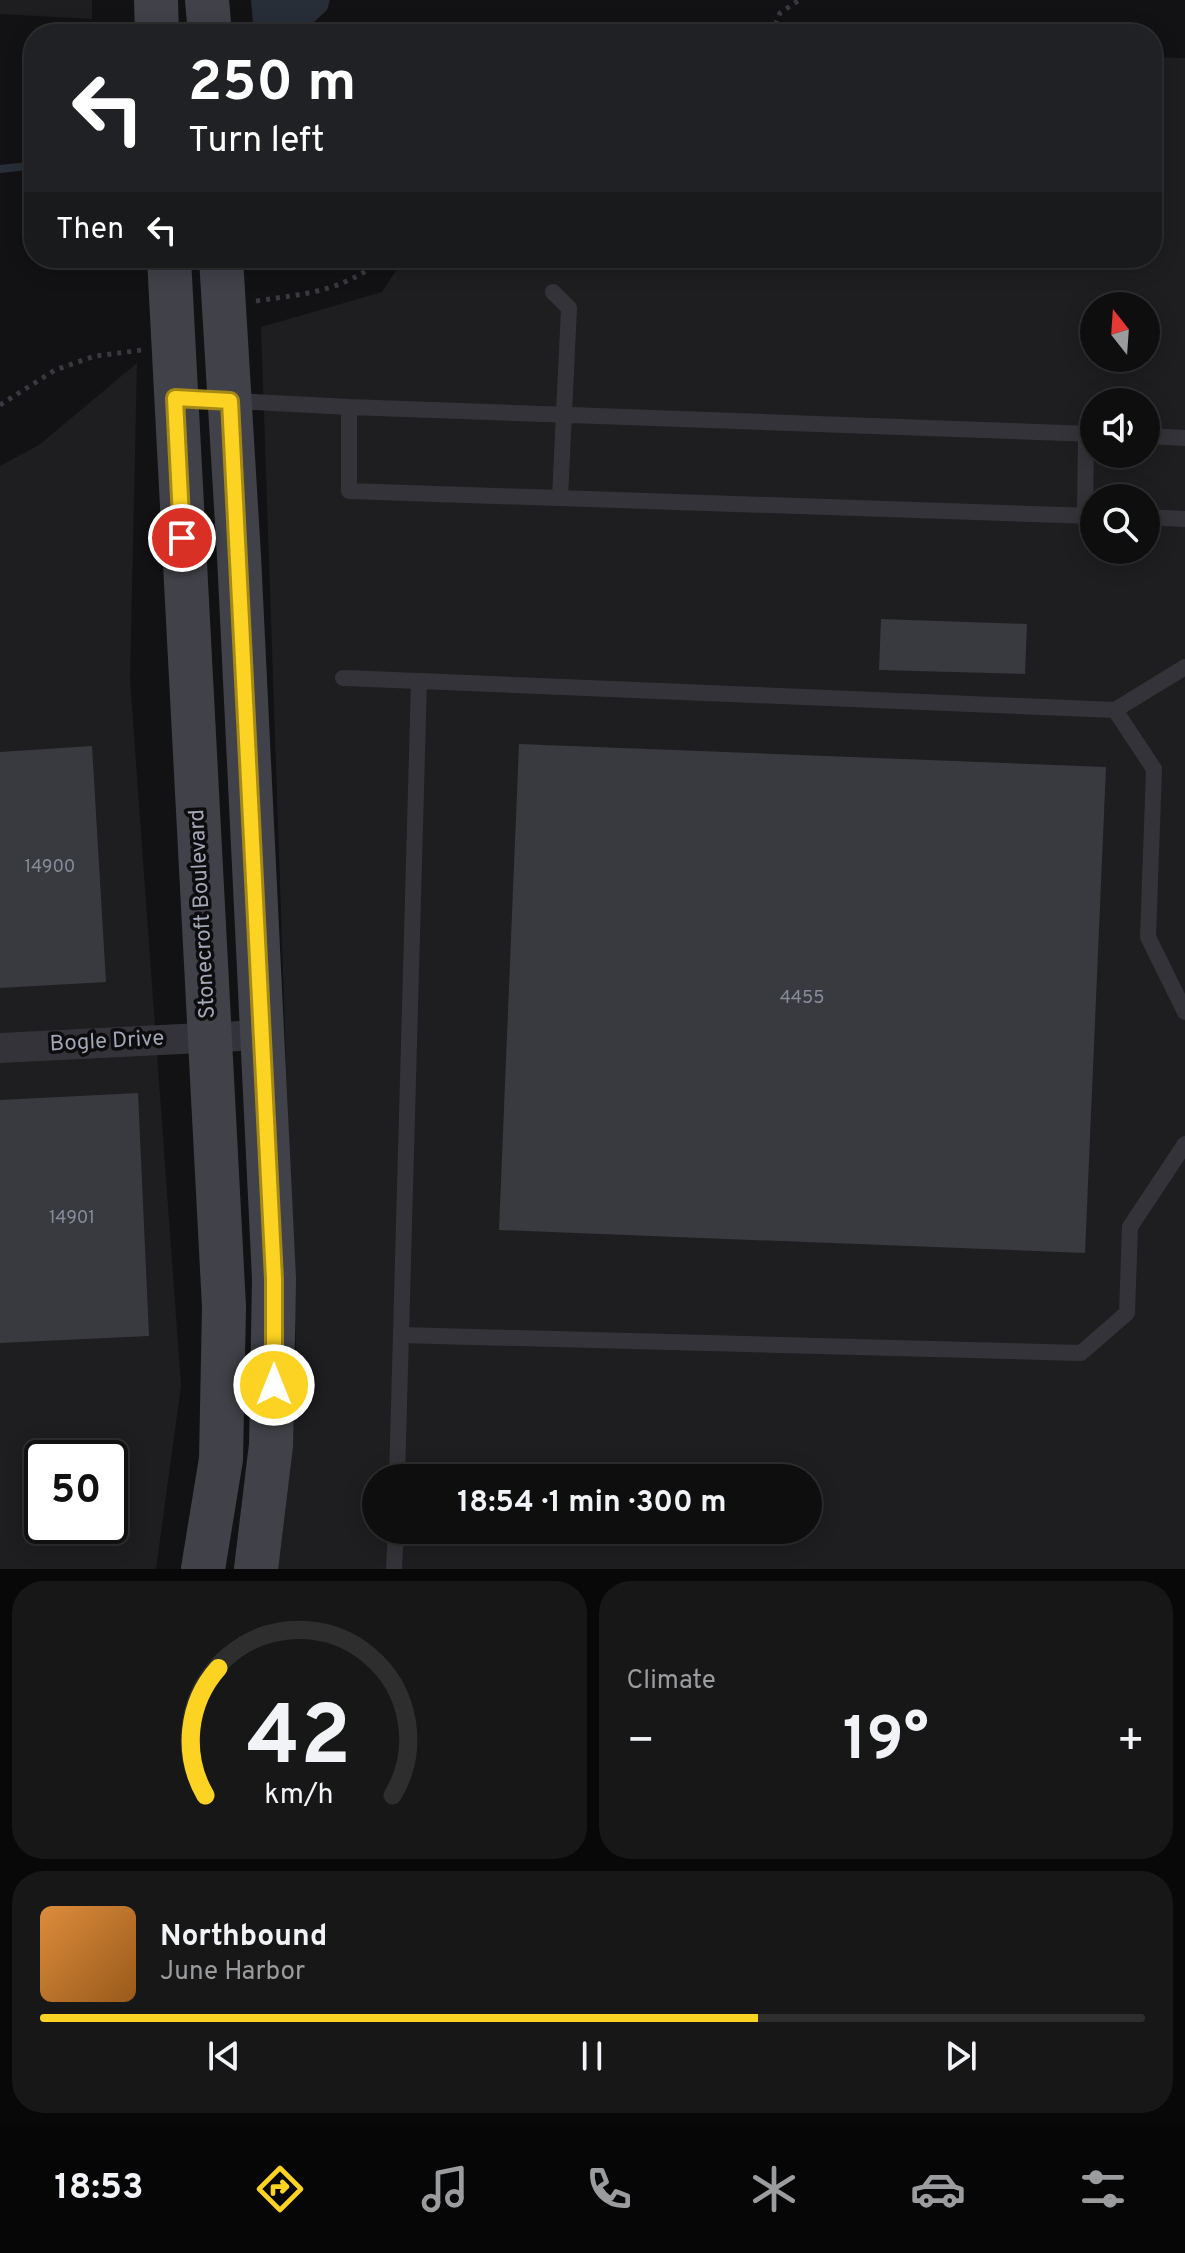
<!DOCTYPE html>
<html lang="en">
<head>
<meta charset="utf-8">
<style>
	:root { --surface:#0e0e0f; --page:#171718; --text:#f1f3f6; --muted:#9b9c9e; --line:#2e2e2f; --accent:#fcd322 }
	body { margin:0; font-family:Overpass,sans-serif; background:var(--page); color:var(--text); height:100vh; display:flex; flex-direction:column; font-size:30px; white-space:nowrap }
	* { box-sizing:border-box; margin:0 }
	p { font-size:26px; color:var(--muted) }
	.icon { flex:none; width:44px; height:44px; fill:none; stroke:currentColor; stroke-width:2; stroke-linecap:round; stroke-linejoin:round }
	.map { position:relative; height:1569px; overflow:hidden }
	.sheet { display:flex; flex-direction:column; gap:12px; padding:12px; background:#080808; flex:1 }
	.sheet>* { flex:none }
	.guide { position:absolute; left:24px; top:24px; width:1138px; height:244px; border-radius:32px; box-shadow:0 4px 20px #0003,0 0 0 2px var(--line); background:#202124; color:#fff; overflow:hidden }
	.needle { width:52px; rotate:343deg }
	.controls { position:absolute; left:1080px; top:292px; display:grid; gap:16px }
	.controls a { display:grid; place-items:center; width:80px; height:80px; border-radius:50%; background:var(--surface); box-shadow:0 4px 20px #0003,0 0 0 2px var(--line); font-size:40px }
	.speed { position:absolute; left:24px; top:1440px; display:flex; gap:16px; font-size:40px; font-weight:700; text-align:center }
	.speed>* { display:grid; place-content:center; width:104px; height:104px; border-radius:50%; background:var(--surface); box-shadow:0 4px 20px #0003,0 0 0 2px var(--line); line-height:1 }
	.speed .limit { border:4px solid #111; border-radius:12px; background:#fff; color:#111 }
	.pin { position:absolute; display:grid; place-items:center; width:68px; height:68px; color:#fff; margin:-34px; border:4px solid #fff; border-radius:50%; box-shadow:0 2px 8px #0007 }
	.me { position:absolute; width:88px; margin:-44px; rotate:0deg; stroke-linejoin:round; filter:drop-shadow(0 0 6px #0008) }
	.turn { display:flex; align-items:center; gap:28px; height:168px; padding:0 32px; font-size:36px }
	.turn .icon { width:104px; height:104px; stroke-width:2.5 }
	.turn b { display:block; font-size:56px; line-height:68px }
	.then { display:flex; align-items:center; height:76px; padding:0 32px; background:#0003; gap:16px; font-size:30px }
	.big { font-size:60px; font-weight:700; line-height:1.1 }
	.sheet .tile { flex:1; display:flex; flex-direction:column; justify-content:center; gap:12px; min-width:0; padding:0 28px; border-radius:32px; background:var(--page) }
	.sheet .dial { align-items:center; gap:0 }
	.dial svg { height:208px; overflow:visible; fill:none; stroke:var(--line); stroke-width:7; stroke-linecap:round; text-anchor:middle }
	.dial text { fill:var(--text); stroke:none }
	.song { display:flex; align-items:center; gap:24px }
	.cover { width:96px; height:96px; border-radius:12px; background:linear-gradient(135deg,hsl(30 70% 55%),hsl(30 70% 35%)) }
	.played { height:8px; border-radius:4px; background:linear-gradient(90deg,var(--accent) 65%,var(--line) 65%) }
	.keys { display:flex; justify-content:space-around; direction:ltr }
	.heat { display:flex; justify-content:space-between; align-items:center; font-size:44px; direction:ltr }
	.sheet .tiles { flex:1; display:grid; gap:12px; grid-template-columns:1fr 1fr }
	.tile:last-child { grid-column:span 2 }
	.trip { position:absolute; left:362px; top:1464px; width:460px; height:80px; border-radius:40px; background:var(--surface); box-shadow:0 4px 20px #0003,0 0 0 2px var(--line); font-weight:700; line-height:80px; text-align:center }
	.tabs { display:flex; height:128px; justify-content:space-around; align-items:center; background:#060606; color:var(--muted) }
	.tabs .icon { width:56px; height:56px }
	.tabs .current { color:var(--accent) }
	.tabs b { font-size:36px; color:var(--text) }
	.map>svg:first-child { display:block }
</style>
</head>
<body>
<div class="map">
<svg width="1185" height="1569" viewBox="0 0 1185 1569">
	<rect width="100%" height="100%" fill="#121214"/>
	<path fill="#1e1e21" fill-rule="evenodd" d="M0,0H92V19L0,14Z
		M1152,57L1185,58V1569H271L297,1380L261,327L382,292L404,258H1152ZM1094,306H1146V358H1094ZM1094,402H1146V454H1094ZM1094,498H1146V550H1094ZM376,1478H808V1530H376Z
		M137,363L130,680L181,1386L156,1569H0V466L39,445ZM42,1458H110V1526H42Z"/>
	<path fill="#282e38" d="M251,0H330L327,10L301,34H254Z"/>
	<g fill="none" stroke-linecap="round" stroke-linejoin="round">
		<path stroke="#282e38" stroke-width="8" d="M0,169L28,166L34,162"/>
	</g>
	<path fill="#393a3f" d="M881,619L1027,624L1025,674L879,670Z
		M519,744L1106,767L1085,1253L499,1230Z
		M92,746L106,982L0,988V752Z
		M138,1093L149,1336L0,1343V1100Z"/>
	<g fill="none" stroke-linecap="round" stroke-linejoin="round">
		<path stroke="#393a40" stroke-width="5" stroke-dasharray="4 6" stroke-linecap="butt" d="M772,34L780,13L799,0
			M256,301C310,293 340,292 385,258
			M0,405L55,370L95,356L142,350"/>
		<path stroke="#333339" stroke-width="16" d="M553,292L569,308L560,498
			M177,398L349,407V491L1094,516
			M349,407L1094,434
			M1146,436L1185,438
			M1085,516L1086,434
			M1146,517L1185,519
			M343,678L419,681
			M1115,710L1185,667
			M401,1335L1081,1353L1127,1313L1130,1227L1185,1144
			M397,1478L419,681L1115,710L1154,769L1148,937L1185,1012
			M394,1569L396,1530"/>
		<path stroke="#333339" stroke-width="30" d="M0,1048L262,1035"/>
		<path stroke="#414249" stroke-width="44" d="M156,0L157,34
			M207,0L210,34
			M169,258L224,1307L221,1459L203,1569
			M221,258L239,556L274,1279L271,1445L256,1569"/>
	</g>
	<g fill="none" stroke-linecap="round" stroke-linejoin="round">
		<defs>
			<path id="route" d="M182,538L175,398L230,401L274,1279V1385"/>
		</defs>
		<use href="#route" stroke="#a48916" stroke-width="20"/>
		<use href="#route" stroke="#fcd322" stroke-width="14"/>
	</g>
	<g text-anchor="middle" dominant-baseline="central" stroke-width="7" stroke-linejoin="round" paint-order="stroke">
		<g font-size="18" fill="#888b98">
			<text x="50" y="867">14900</text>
			<text x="802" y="998">4455</text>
			<text x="72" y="1218">14901</text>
		</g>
		<g font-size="22" fill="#a3a6b5" stroke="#0d0d0f">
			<text transform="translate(203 914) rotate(-93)">Stonecroft Boulevard</text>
			<text transform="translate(107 1042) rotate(-3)">Bogle Drive</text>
		</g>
	</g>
</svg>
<div class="controls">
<a><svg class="needle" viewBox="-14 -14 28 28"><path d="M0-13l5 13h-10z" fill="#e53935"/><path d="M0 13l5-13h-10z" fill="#9b9c9e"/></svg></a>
<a><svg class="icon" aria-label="sound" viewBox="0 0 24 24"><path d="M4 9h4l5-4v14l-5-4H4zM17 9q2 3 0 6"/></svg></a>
<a><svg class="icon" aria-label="search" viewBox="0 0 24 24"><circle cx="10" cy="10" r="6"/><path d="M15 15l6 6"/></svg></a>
</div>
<div class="speed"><div class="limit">50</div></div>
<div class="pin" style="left:182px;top:538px;background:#d93025"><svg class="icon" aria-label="arrive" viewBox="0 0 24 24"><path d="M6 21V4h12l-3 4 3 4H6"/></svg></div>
<svg class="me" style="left:274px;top:1385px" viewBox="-20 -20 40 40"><circle r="17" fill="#fcd322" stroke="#fff" stroke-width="3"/><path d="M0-11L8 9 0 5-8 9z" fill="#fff"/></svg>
<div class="trip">18:54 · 1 min · 300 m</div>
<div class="guide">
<div class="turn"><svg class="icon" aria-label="left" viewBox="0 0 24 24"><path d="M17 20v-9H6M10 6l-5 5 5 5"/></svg><div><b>250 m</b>Turn left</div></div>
<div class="then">Then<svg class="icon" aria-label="left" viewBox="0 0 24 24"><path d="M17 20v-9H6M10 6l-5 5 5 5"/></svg></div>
</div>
</div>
<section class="sheet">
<div class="tiles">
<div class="tile dial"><svg viewBox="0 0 100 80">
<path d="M14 69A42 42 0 1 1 86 69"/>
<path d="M14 69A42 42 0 0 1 19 20" stroke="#fcd322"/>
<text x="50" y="56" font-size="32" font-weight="700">42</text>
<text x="50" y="72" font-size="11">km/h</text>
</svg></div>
<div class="tile"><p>Climate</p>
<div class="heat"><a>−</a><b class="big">19°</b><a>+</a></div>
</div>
<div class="tile">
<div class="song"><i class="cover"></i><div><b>Northbound</b><p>June Harbor</p></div></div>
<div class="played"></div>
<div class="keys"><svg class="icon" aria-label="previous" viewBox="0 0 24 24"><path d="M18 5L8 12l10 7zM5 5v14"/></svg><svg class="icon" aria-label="pause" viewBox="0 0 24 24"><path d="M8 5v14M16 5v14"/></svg><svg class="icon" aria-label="next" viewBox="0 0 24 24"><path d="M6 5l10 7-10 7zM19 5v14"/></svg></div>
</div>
</div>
</section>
<nav class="tabs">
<b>18:53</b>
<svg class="icon current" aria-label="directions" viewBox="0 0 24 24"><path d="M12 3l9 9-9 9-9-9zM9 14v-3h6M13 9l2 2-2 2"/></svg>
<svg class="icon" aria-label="music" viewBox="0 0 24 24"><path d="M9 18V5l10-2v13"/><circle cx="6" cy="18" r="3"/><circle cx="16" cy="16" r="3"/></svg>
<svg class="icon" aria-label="phone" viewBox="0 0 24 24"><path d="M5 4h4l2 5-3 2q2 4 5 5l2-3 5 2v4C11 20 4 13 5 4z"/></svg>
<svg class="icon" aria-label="climate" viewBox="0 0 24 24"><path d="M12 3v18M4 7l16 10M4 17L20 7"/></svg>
<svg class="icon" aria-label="car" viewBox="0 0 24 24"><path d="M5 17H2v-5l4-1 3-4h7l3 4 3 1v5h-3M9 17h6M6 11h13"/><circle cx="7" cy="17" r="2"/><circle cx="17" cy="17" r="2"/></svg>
<svg class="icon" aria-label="filters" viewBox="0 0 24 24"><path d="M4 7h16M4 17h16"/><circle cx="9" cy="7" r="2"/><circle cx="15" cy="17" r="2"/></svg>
</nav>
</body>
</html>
